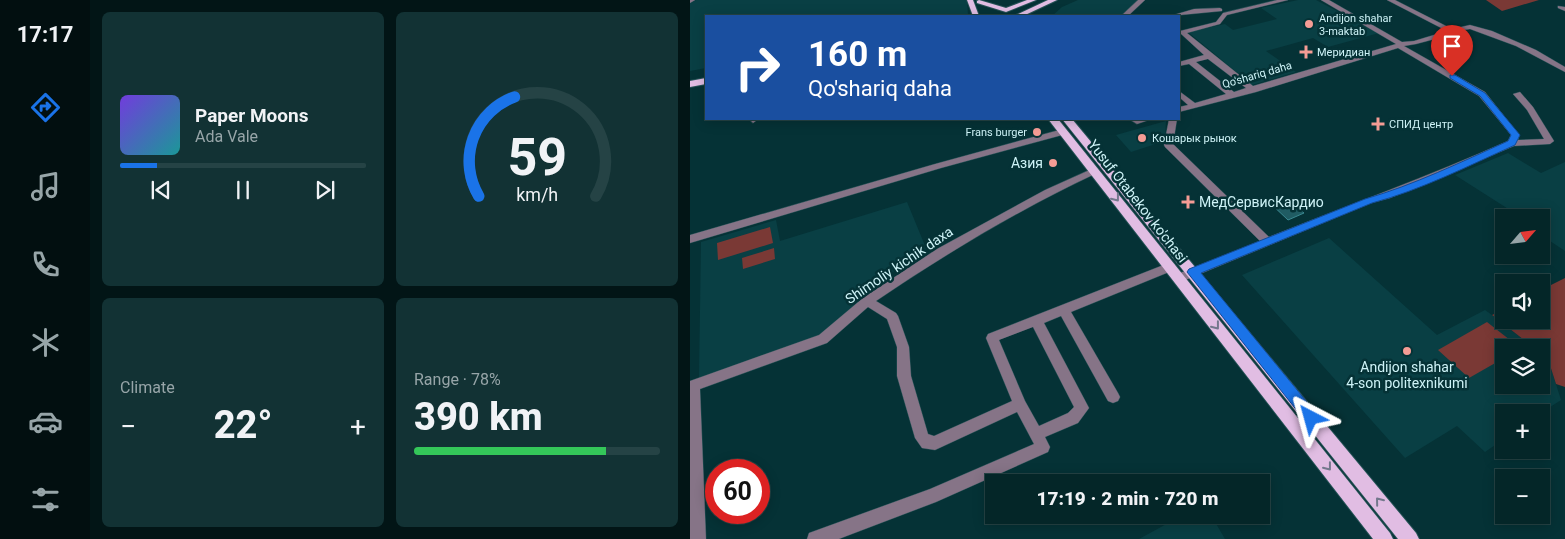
<!DOCTYPE html>
<html lang="en">
<head>
<meta charset="utf-8">
<style>
	:root { --surface:#042628; --page:#123234; --text:#f1f3f6; --muted:#97a5a8; --line:#254345; --accent:#1a73e8 }
	body { margin:0; font-family:Roboto,sans-serif; background:var(--page); color:var(--text); height:100vh; display:flex; flex-direction:column; font-size:19px; white-space:nowrap }
	* { box-sizing:border-box; margin:0 }
	p { font-size:16px; color:var(--muted) }
	.icon { flex:none; width:28px; height:28px; fill:none; stroke:currentColor; stroke-width:2; stroke-linecap:round; stroke-linejoin:round }
	.map { position:relative; flex:1; overflow:hidden }
	.sheet { display:flex; flex-direction:column; gap:12px; padding:12px; background:#021516; width:600px }
	.sheet>* { flex:none }
	.hud { position:absolute; left:15px; top:15px; width:475px; height:105px; border-radius:0px; box-shadow:0 2px 12px #0003,0 0 0 1px var(--line); background:#1a4fa0; color:#fff; overflow:hidden }
	.needle { width:32px; rotate:62deg }
	.fabs { position:absolute; left:805px; top:209px; display:grid; gap:10px }
	.fabs a { display:grid; place-items:center; width:55px; height:55px; border-radius:0px; background:var(--surface); box-shadow:0 2px 12px #0003,0 0 0 1px var(--line); font-size:25px }
	.speed { position:absolute; left:15px; top:459px; display:flex; gap:10px; font-size:25px; font-weight:700; text-align:center }
	.speed>* { display:grid; place-content:center; width:65px; height:65px; border-radius:50%; background:var(--surface); box-shadow:0 2px 12px #0003,0 0 0 1px var(--line); line-height:1 }
	.speed .limit { border:8px solid #d22; background:#fff; color:#111 }
	.pin { position:absolute; display:grid; place-items:center; width:42px; height:42px; color:#fff; margin:-51px -21px; border-radius:50% 50% 50% 0; rotate:-45deg; box-shadow:0 0 5px #0007 }
	.pin .icon { rotate:45deg }
	.me { position:absolute; width:55px; margin:-28px; rotate:321deg; stroke-linejoin:round; filter:drop-shadow(0 0 4px #0008) }
	.turn { display:flex; align-items:center; gap:18px; height:105px; padding:0 20px; font-size:22px }
	.turn .icon { width:65px; height:65px; stroke-width:2.5 }
	.turn b { display:block; font-size:35px; line-height:42px }
	.big { font-size:38px; font-weight:800; line-height:1.1 }
	.sheet .tile { flex:1; display:flex; flex-direction:column; justify-content:center; gap:8px; min-width:0; padding:0 18px; border-radius:8px; background:var(--page) }
	.sheet .dial { align-items:center; gap:0 }
	.dial svg { height:130px; overflow:visible; fill:none; stroke:var(--line); stroke-width:7; stroke-linecap:round; text-anchor:middle }
	.dial text { fill:var(--text); stroke:none }
	.song { display:flex; align-items:center; gap:15px }
	.cover { width:60px; height:60px; border-radius:8px; background:linear-gradient(135deg,hsl(260 70% 55%),hsl(180 70% 35%)) }
	.played { height:5px; border-radius:2px; background:linear-gradient(90deg,var(--accent) 15%,var(--line) 15%) }
	.keys { display:flex; justify-content:space-around; direction:ltr }
	.heat { display:flex; justify-content:space-between; align-items:center; font-size:28px; direction:ltr }
	.charge { height:8px; border-radius:4px; background:linear-gradient(90deg,#34c759 78%,var(--line) 0) }
	.sheet .tiles { flex:1; display:grid; gap:12px; grid-template-columns:repeat(2,1fr) }
	.trip { position:absolute; left:295px; top:474px; width:285px; height:50px; border-radius:0px; background:var(--surface); box-shadow:0 2px 12px #0003,0 0 0 1px var(--line); font-weight:800; line-height:50px; text-align:center }
	main { display:flex; flex:1; min-height:0 }
	.menu { display:flex; flex-direction:column; width:90px; justify-content:space-around; align-items:center; background:#020f10; color:var(--muted) }
	.menu .icon { width:35px; height:35px }
	.menu .active { color:var(--accent) }
	.menu b { font-size:22px; color:var(--text) }
	.map>svg:first-child { display:block }
</style>
</head>
<body>
<main>
<nav class="menu">
<b>17:17</b>
<svg class="icon active" aria-label="directions" viewBox="0 0 24 24"><path d="M12 3l9 9-9 9-9-9zM9 14v-3h6M13 9l2 2-2 2"/></svg>
<svg class="icon" aria-label="music" viewBox="0 0 24 24"><path d="M9 18V5l10-2v13"/><circle cx="6" cy="18" r="3"/><circle cx="16" cy="16" r="3"/></svg>
<svg class="icon" aria-label="phone" viewBox="0 0 24 24"><path d="M5 4h4l2 5-3 2q2 4 5 5l2-3 5 2v4C11 20 4 13 5 4z"/></svg>
<svg class="icon" aria-label="climate" viewBox="0 0 24 24"><path d="M12 3v18M4 7l16 10M4 17L20 7"/></svg>
<svg class="icon" aria-label="car" viewBox="0 0 24 24"><path d="M5 17H2v-5l4-1 3-4h7l3 4 3 1v5h-3M9 17h6M6 11h13"/><circle cx="7" cy="17" r="2"/><circle cx="17" cy="17" r="2"/></svg>
<svg class="icon" aria-label="filters" viewBox="0 0 24 24"><path d="M4 7h16M4 17h16"/><circle cx="9" cy="7" r="2"/><circle cx="15" cy="17" r="2"/></svg>
</nav>
<section class="sheet">
<div class="tiles">
<div class="tile">
<div class="song"><i class="cover"></i><div><b>Paper Moons</b><p>Ada Vale</p></div></div>
<div class="played"></div>
<div class="keys"><svg class="icon" aria-label="previous" viewBox="0 0 24 24"><path d="M18 5L8 12l10 7zM5 5v14"/></svg><svg class="icon" aria-label="pause" viewBox="0 0 24 24"><path d="M8 5v14M16 5v14"/></svg><svg class="icon" aria-label="next" viewBox="0 0 24 24"><path d="M6 5l10 7-10 7zM19 5v14"/></svg></div>
</div>
<div class="tile dial"><svg viewBox="0 0 100 80">
<path d="M14 69A42 42 0 1 1 86 69"/>
<path d="M14 69A42 42 0 0 1 36 8" stroke="#1a73e8"/>
<text x="50" y="56" font-size="32" font-weight="700">59</text>
<text x="50" y="72" font-size="11">km/h</text>
</svg></div>
<div class="tile"><p>Climate</p>
<div class="heat"><a>−</a><b class="big">22°</b><a>+</a></div>
</div>
<div class="tile"><p>Range · 78%</p><b class="big">390 km</b><div class="charge"></div></div>
</div>
</section>
<div class="map">
<svg width="875" height="539" viewBox="0 0 875 539">
	<rect width="100%" height="100%" fill="#053236"/>
	<path fill="#093f44" d="M6,0H277L278,15L16,16V68L0,71V3Z
		M388,0H447V1L431,16H362L372,7Z
		M608,0H626L689,33L638,47L623,38L576,51L606,72L562,85L498,32L535,24L543,30L587,19L571,8Z
		M476,121L475,141L441,152L426,135Z
		M818,153L851,173L875,162V251L851,235V218L831,217L765,175Z
		M217,202L238,253L168,291L171,302L130,336L9,380L11,242L86,220L90,241Z
		M639,238L747,335L795,310L802,315L843,347L814,348V385H851V354L858,359L871,400L851,413L814,412V439L795,452L767,426L715,458L552,275Z
		M493,515H521L535,539H449Z"/>
	<path fill="#7a3935" d="M796,0H849L812,11Z
		M80,227L83,243L28,260L27,243Z
		M84,248L85,259L53,269L52,258Z
		M875,278V387L866,384L858,359L851,354V348L843,347L802,315L814,309V320H851V290Z
		M797,322L829,347L814,348V358L779,378L748,350Z"/>
	<path fill="#205c63" stroke="#3a8991" d="M594,196L614,213L598,220L579,202Z"/>
	<g fill="none" stroke-linecap="round" stroke-linejoin="round">
		<defs>
			<path id="minor" d="M0,0H5L0,3Z
				M448,0H455L438,16H431Z
				M587,0H598L537,15L530,24L497,33L563,86L706,44L631,0H639L712,42L724,41L757,31L697,0H705L762,29L780,25L802,31L846,50L875,67V72L826,46L780,29L768,31L760,35L726,44L714,46L795,92L829,135L828,140L854,139L837,110L823,94L830,92L843,107L864,141L860,144L824,146L700,198L681,203L493,281H485L483,278L485,275L570,241L475,147L474,145L479,119H487L483,144L579,237C659,205 739,176 818,141L821,135L789,96L708,48L566,92L489,112V107L498,105L489,97V91L505,103L536,94L499,64L489,66V62L514,55L490,33V31L526,22L533,13ZM518,59L556,88L544,92L506,62Z
				M868,6L875,7V11L868,8Z
				M530,8L532,9V11L480,16L504,9Z
				M59,119H67V120L63,123Z
				M439,119H462L447,124Z
				M373,129L376,130V134L251,168L0,243V235L245,164Z
				M404,168L407,169V173C330,209 257,253 186,301L206,313L208,316L219,347L221,376L238,434L244,436L322,401L296,338L298,334L476,264H484L486,267L484,270L381,312L428,393L430,397L428,401L423,403L418,401L371,316L354,323L399,408L388,423L355,437L360,447L358,452L246,502L154,537L149,539H117L119,533L240,489L344,444L327,412L245,450L232,448L225,438L207,376V347L197,319L178,307L137,343L10,389L16,539H0V381L129,335L173,298L247,249L355,190ZM343,327L384,407L378,413L349,426L335,401L309,340Z"/>
			<path id="major" d="M277,0H283L289,16H283Z
				M289,0L316,8L337,0H346L316,12L287,3V1Z
				M358,0H367L333,16H324Z
				M16,78V84L0,87V81Z
				M358,119H368L700,533L703,539H683Z
				M372,119H382L726,533L729,539H708Z"/>
		</defs>
		<use href="#minor" stroke="#255155" stroke-width="1"/>
		<use href="#major" stroke="#255155" stroke-width="2"/>
		<use href="#minor" fill="#867487" fill-rule="evenodd"/>
		<use href="#major" fill="#e1bde3" fill-rule="evenodd"/>
	</g>
	<defs><path id="oneway-chevron" d="M-2-3.5L2.5 0L-2 3.5" fill="none" stroke-width="1.6" stroke-linecap="round" stroke-linejoin="round" transform="scale(1.25)"/></defs>
	<g stroke="#73788c">
		<use href="#oneway-chevron" transform="translate(426 198) rotate(52)"/>
		<use href="#oneway-chevron" transform="translate(526 326) rotate(52)"/>
		<use href="#oneway-chevron" transform="translate(638 467) rotate(52)"/>
		<use href="#oneway-chevron" transform="translate(689 501) rotate(-129)"/>
	</g>
	<path fill="#1a73e8" stroke="#114b97" d="M760,75H765L795,93L830,135L825,145C778,166 731,190 682,203L511,273L626,413L628,418L626,422L621,424L616,422L497,272L499,269L675,199C724,185 771,162 818,141L821,135L790,96L760,78Z"/>
	<g fill="#f59c95" stroke="#053236" stroke-width="2">
		<circle cx="619" cy="24" r="5"/>
		<path d="M613.5 44.5h5v5h5v5h-5v5h-5v-5h-5v-5h5z"/>
		<path d="M685.5 116.5h5v5h5v5h-5v5h-5v-5h-5v-5h5z"/>
		<circle cx="347" cy="132" r="5"/>
		<circle cx="452" cy="138" r="5"/>
		<circle cx="363" cy="163" r="5"/>
		<path d="M495.5 194.5h5v5h5v5h-5v5h-5v-5h-5v-5h5z"/>
		<circle cx="717" cy="351" r="5"/>
	</g>
	<g text-anchor="middle" dominant-baseline="central" stroke-width="5" stroke-linejoin="round" paint-order="stroke">
		<g font-size="11" fill="#cef3f7" stroke="#053236" text-anchor="start">
			<text x="629" y="18">Andijon shahar<tspan x="629" dy="13">3-maktab</tspan></text>
			<text x="627" y="52">Меридиан</text>
			<text x="699" y="124">СПИД центр</text>
			<text x="337" y="132" text-anchor="end">Frans burger</text>
			<text x="462" y="138">Кошарык рынок</text>
		</g>
		<g font-size="11" fill="#cef3f7" stroke="#053236">
			<text transform="translate(567 75) rotate(-16)">Qo'shariq daha</text>
		</g>
		<g font-size="14" fill="#cef3f7" stroke="#053236" text-anchor="end">
			<text x="353" y="163">Азия</text>
			<text x="509" y="202" text-anchor="start">МедСервисКардио</text>
			<text x="717" y="367" text-anchor="middle">Andijon shahar<tspan x="717" dy="16">4-son politexnikumi</tspan></text>
		</g>
		<g font-size="14" fill="#cef3f7" stroke="#053236">
			<text transform="translate(448 201) rotate(52)">Yusuf Otabekov ko'chasi</text>
			<text transform="translate(209 265) rotate(-34)">Shimoliy kichik daxa</text>
		</g>
	</g>
</svg>
<div class="fabs">
<a><svg class="needle" viewBox="-14 -14 28 28"><path d="M0-13l5 13h-10z" fill="#e53935"/><path d="M0 13l5-13h-10z" fill="#97a5a8"/></svg></a>
<a><svg class="icon" aria-label="sound" viewBox="0 0 24 24"><path d="M4 9h4l5-4v14l-5-4H4zM17 9q2 3 0 6"/></svg></a>
<a><svg class="icon" aria-label="layers" viewBox="0 0 24 24"><path d="M12 4l9 5-9 5-9-5zM3 14l9 5 9-5"/></svg></a>
<a>+</a>
<a>−</a>
</div>
<div class="speed"><div class="limit">60</div></div>
<div class="pin" style="left:762px;top:76px;background:#d93025"><svg class="icon" aria-label="arrive" viewBox="0 0 24 24"><path d="M6 21V4h12l-3 4 3 4H6"/></svg></div>
<svg class="me" style="left:621px;top:418px" viewBox="-20 -20 40 40"><path d="M0-17L14 15 0 8-14 15z" fill="#1a73e8" stroke="#fff" stroke-width="4"/></svg>
<div class="trip">17:19 · 2 min · 720 m</div>
<div class="hud">
<div class="turn"><svg class="icon" aria-label="right" viewBox="0 0 24 24"><path d="M7 20v-9h11M14 6l5 5-5 5"/></svg><div><b>160 m</b>Qo'shariq daha</div></div>
</div>
</div>
</main>
</body>
</html>
